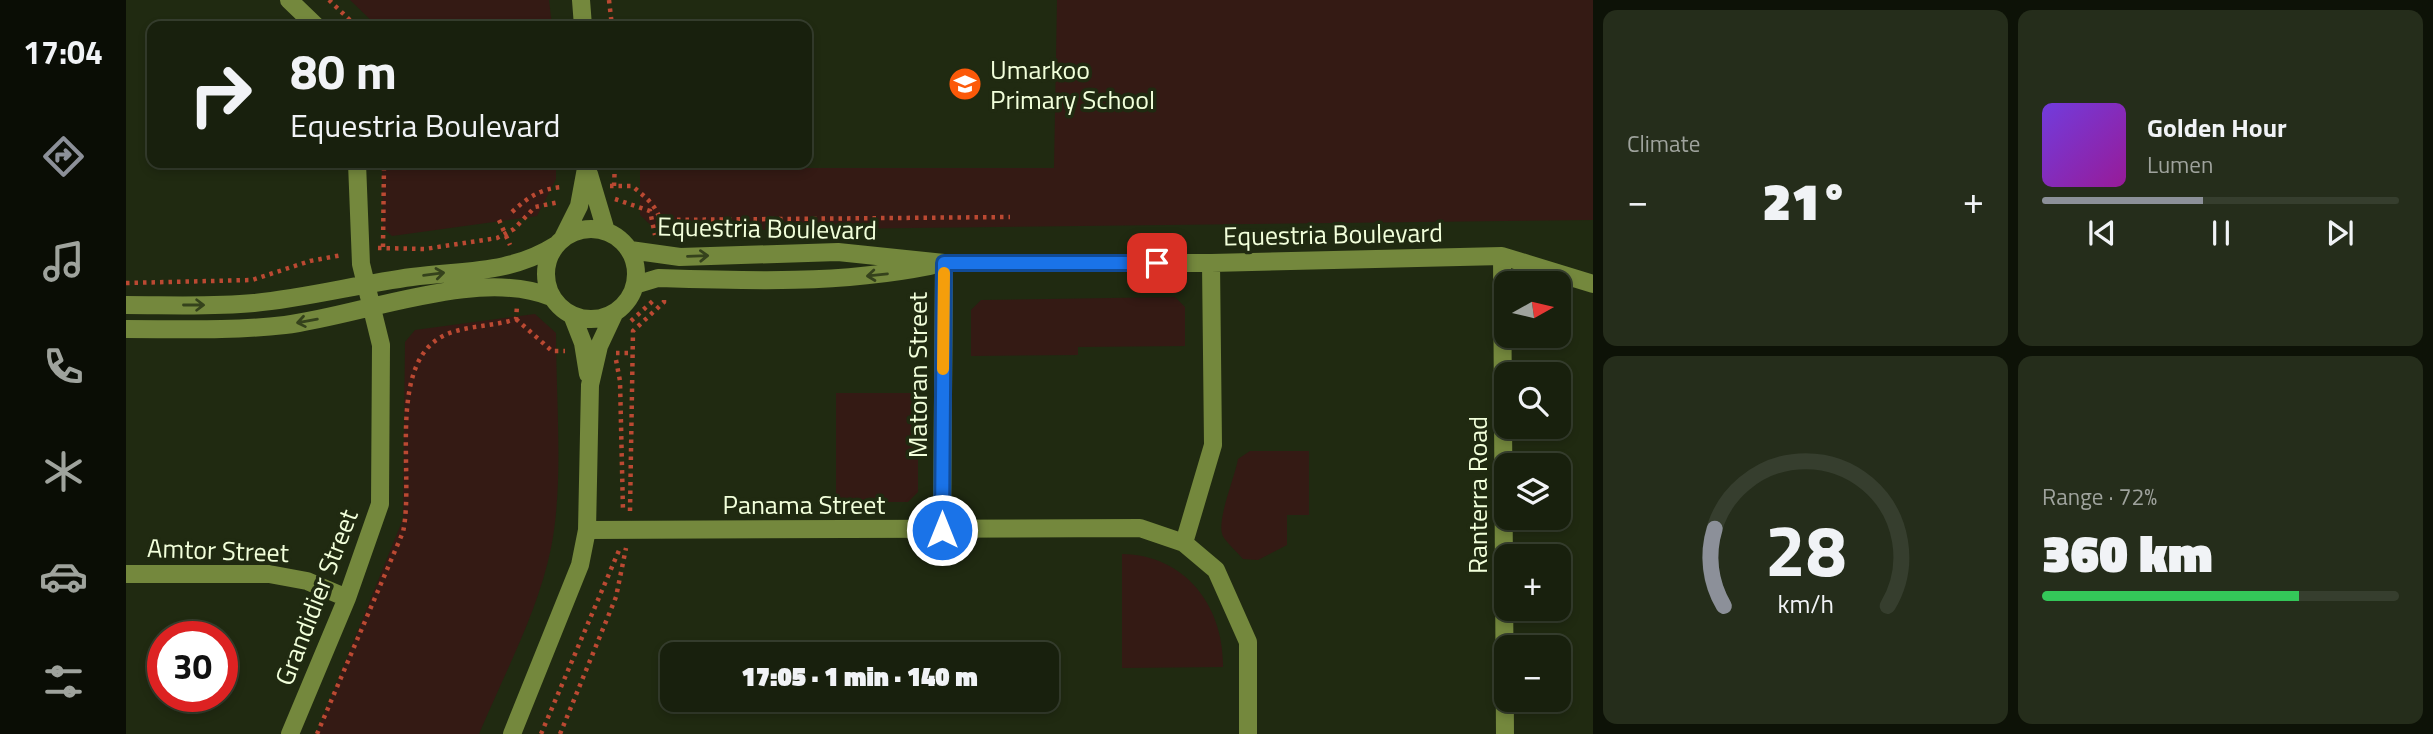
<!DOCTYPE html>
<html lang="en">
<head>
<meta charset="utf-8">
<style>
	:root { --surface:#18200d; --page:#252d1b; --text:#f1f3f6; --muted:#9fa39d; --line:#363e2e; --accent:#8c9099 }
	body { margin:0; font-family:"Titillium Web",sans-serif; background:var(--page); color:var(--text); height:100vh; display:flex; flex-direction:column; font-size:26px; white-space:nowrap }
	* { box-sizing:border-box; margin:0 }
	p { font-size:23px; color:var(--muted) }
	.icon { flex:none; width:38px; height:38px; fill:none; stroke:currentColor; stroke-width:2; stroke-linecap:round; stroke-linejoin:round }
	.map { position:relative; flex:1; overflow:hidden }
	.sheet { display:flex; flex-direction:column; gap:10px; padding:10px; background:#0d1207; width:840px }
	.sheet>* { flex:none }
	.top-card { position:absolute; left:21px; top:21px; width:665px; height:147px; border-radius:14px; box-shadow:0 4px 10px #0003,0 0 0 2px var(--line); background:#18200d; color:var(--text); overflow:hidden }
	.needle { width:46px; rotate:82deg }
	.controls { position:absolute; left:1368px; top:271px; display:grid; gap:14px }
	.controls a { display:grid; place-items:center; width:77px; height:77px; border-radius:14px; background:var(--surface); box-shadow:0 4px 10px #0003,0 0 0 2px var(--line); font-size:35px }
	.speed { position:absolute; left:21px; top:621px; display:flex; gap:14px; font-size:35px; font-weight:700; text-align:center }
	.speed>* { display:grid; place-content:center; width:91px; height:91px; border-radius:50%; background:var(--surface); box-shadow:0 4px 10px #0003,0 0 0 2px var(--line); line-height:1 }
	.speed .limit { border:10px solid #d22; background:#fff; color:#111 }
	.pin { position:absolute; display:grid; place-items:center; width:60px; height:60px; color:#fff; margin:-30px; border-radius:14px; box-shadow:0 4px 10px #0006 }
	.me { position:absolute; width:77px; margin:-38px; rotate:0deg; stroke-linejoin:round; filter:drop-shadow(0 0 5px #0008) }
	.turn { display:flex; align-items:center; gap:24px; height:147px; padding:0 28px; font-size:32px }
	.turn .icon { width:91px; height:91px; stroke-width:2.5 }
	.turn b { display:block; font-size:49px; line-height:60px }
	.big { font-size:52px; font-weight:800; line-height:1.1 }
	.sheet .tile { flex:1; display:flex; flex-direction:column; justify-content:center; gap:10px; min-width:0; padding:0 24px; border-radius:14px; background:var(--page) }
	.sheet .dial { align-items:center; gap:0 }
	.dial svg { height:182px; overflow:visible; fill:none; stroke:var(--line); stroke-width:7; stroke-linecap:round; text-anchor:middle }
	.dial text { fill:var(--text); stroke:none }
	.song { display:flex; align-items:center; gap:21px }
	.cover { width:84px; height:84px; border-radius:10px; background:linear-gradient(135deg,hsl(260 70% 55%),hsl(300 70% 35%)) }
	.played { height:7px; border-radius:4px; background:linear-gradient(90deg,var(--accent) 45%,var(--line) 45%) }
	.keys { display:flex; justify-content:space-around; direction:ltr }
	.heat { display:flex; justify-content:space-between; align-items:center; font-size:38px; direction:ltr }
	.charge { height:10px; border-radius:5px; background:linear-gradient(90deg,#34c759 72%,var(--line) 0) }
	.sheet .tiles { flex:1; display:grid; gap:10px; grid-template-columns:repeat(2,1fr) }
	.trip { position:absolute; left:534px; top:642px; width:399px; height:70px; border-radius:14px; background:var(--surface); box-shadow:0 4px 10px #0003,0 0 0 2px var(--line); font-weight:800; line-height:70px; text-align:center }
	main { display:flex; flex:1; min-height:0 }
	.menu { display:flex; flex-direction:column; width:126px; justify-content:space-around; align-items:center; background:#0a0d05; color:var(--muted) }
	.menu .icon { width:49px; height:49px }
	.menu .current { color:var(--accent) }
	.menu b { font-size:32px; color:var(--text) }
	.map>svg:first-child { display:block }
</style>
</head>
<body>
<main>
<nav class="menu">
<b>17:04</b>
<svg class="icon current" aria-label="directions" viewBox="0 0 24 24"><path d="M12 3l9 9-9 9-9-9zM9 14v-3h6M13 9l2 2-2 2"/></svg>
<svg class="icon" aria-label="music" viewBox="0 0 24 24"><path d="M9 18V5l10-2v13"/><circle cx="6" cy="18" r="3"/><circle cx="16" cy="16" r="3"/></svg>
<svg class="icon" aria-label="phone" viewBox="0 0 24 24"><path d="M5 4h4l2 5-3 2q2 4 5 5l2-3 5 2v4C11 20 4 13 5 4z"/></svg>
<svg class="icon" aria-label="climate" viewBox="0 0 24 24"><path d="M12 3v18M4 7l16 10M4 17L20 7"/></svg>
<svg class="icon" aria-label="car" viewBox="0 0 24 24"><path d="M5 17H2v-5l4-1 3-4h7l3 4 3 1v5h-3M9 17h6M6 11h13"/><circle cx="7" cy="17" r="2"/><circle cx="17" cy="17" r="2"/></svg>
<svg class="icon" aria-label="filters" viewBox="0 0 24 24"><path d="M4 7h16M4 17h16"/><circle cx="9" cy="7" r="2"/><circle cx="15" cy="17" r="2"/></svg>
</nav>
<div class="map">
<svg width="1467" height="734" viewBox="0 0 1467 734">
	<rect width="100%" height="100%" fill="#202a11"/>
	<path fill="#341a14" d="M224,0H423L426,26H251Z
		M931,0H1467V220L531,231L514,215V168H928Z
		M275,163H430V179L411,216L266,236L257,228L256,168H274Z
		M1049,297L1059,307V346L952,347V355L845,356V310L855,300Z
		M409,314L430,333C430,401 438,483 425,548C412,612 378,674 353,734H190L277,519L279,342L289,330Z
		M710,393H792V492L782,502H710Z
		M1124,451H1183V515H1161V545L1132,560L1117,559C1111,552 1103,545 1098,538C1088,525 1109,478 1112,459Z
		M996,554C1060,555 1098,607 1097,667L996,668Z"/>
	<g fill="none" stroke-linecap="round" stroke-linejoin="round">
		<path stroke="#bb4932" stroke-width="4.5" stroke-dasharray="3.5 5" stroke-linecap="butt" d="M203,0L230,26
			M483,0L486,26
			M484,186H506C526,202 536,211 536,237
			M488,186L489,163
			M489,199L524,211L529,235
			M386,212C402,197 416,188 437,187
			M373,220L384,245
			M534,220L884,217
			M257,247L258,163
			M252,248L299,249L371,238L388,229L409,207L433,202
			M0,283L126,280L184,261L216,255
			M390,319L426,351H439
			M505,321L529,299
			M490,353H507
			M490,360L494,381L497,511
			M504,511L507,331L538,302V295
			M191,734L277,532C289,477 260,365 317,336C339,325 367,327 390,319L391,306
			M415,734L494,548
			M434,734L490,597L500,548"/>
		<path stroke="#74883d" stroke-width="18" d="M163,0L190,26
			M455,0L457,26
			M463,174L480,231
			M420 274a45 45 0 1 1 90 0a45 45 0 1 1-90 0Z
			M437,238L453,206L461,163
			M504,250L554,257L712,252L818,263H1085L1376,256L1467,284
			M1376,256L1379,734
			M509,285L532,278C624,281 714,284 804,266
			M0,305C43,305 86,307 128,303C181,298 233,284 286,277C339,270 384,274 430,245
			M446,315L457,343L462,374
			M0,329C53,329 106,331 159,325C237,315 353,267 425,297
			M461,530L1014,528L1058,543L1090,570L1122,642V734
			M816,530L818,263
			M1058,543L1087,445L1085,263
			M0,574H143L181,581L221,598
			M164,734L221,598L254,504L255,345L235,264L231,163
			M386,734L454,565L461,530L464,385L473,346L488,314"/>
	</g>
	<defs><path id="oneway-shaft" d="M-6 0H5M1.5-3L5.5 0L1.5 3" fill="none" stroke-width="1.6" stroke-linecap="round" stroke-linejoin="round" transform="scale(1.75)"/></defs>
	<g stroke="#35421c">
		<use href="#oneway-shaft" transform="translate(572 256) rotate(-2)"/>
		<use href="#oneway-shaft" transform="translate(308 274) rotate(-7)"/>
		<use href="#oneway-shaft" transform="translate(751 275) rotate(174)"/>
		<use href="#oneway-shaft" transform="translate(68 305)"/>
		<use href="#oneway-shaft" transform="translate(181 321) rotate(170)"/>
	</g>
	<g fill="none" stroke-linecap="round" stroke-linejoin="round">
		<defs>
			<path id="route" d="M816,530L818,263H1031"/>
		</defs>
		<use href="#route" stroke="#114b97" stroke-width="18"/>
		<use href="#route" stroke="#1a73e8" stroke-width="12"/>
		<path stroke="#f59e0b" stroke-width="12" d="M817,369L818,273"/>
	</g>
	<defs>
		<symbol id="school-disc" viewBox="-11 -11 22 22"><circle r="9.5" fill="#fc5909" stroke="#202a11"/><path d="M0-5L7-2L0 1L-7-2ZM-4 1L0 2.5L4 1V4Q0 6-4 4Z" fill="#fff"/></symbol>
	</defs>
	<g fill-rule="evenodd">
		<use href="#school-disc" x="820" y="65" width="38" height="38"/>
	</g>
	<g text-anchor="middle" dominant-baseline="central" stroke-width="7" stroke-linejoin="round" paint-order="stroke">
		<g font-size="26" fill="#f2ffdb" stroke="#202a11" text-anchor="start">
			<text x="864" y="69">Umarkoo<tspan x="864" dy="30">Primary School</tspan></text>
		</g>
		<g font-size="26" fill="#f2ffdb" stroke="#202a11">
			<text transform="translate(641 228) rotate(1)">Equestria Boulevard</text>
			<text transform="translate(1207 234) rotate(-1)">Equestria Boulevard</text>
			<text transform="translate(791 375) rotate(-90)">Matoran Street</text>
			<text transform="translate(1351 495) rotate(-90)">Ranterra Road</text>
			<text x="678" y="504">Panama Street</text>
			<text transform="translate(92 550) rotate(2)">Amtor Street</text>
			<text transform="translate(190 597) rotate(-69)">Grandidier Street</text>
		</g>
	</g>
</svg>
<div class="controls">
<a><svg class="needle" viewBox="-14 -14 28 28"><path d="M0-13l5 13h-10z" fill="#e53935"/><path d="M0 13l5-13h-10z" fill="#9fa39d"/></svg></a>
<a><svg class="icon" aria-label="search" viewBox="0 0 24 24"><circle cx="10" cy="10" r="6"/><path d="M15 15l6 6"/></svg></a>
<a><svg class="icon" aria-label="layers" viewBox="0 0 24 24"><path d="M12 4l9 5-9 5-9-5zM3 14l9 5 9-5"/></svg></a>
<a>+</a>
<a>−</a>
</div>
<div class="speed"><div class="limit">30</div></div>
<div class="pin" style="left:1031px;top:263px;background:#d93025"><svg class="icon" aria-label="arrive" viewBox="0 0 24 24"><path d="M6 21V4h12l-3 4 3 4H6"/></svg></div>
<svg class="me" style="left:816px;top:530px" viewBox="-20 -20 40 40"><circle r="17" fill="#1a73e8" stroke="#fff" stroke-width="3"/><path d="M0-11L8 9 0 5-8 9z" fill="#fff"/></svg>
<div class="trip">17:05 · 1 min · 140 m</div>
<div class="top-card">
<div class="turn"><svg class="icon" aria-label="right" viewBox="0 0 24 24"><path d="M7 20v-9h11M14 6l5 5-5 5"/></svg><div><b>80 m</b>Equestria Boulevard</div></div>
</div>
</div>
<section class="sheet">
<div class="tiles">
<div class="tile"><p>Climate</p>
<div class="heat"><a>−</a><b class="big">21°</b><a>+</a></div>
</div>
<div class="tile">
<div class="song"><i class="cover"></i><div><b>Golden Hour</b><p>Lumen</p></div></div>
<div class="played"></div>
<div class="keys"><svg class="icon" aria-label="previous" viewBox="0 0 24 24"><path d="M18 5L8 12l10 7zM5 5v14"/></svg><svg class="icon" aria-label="pause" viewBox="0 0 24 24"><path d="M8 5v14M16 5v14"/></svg><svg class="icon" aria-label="next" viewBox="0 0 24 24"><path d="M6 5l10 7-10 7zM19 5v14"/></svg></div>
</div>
<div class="tile dial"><svg viewBox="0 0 100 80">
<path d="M14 69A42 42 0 1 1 86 69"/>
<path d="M14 69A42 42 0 0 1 10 35" stroke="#8c9099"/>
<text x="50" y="56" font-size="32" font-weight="700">28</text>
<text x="50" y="72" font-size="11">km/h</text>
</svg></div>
<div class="tile"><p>Range · 72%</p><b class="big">360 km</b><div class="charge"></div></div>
</div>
</section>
</main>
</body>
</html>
